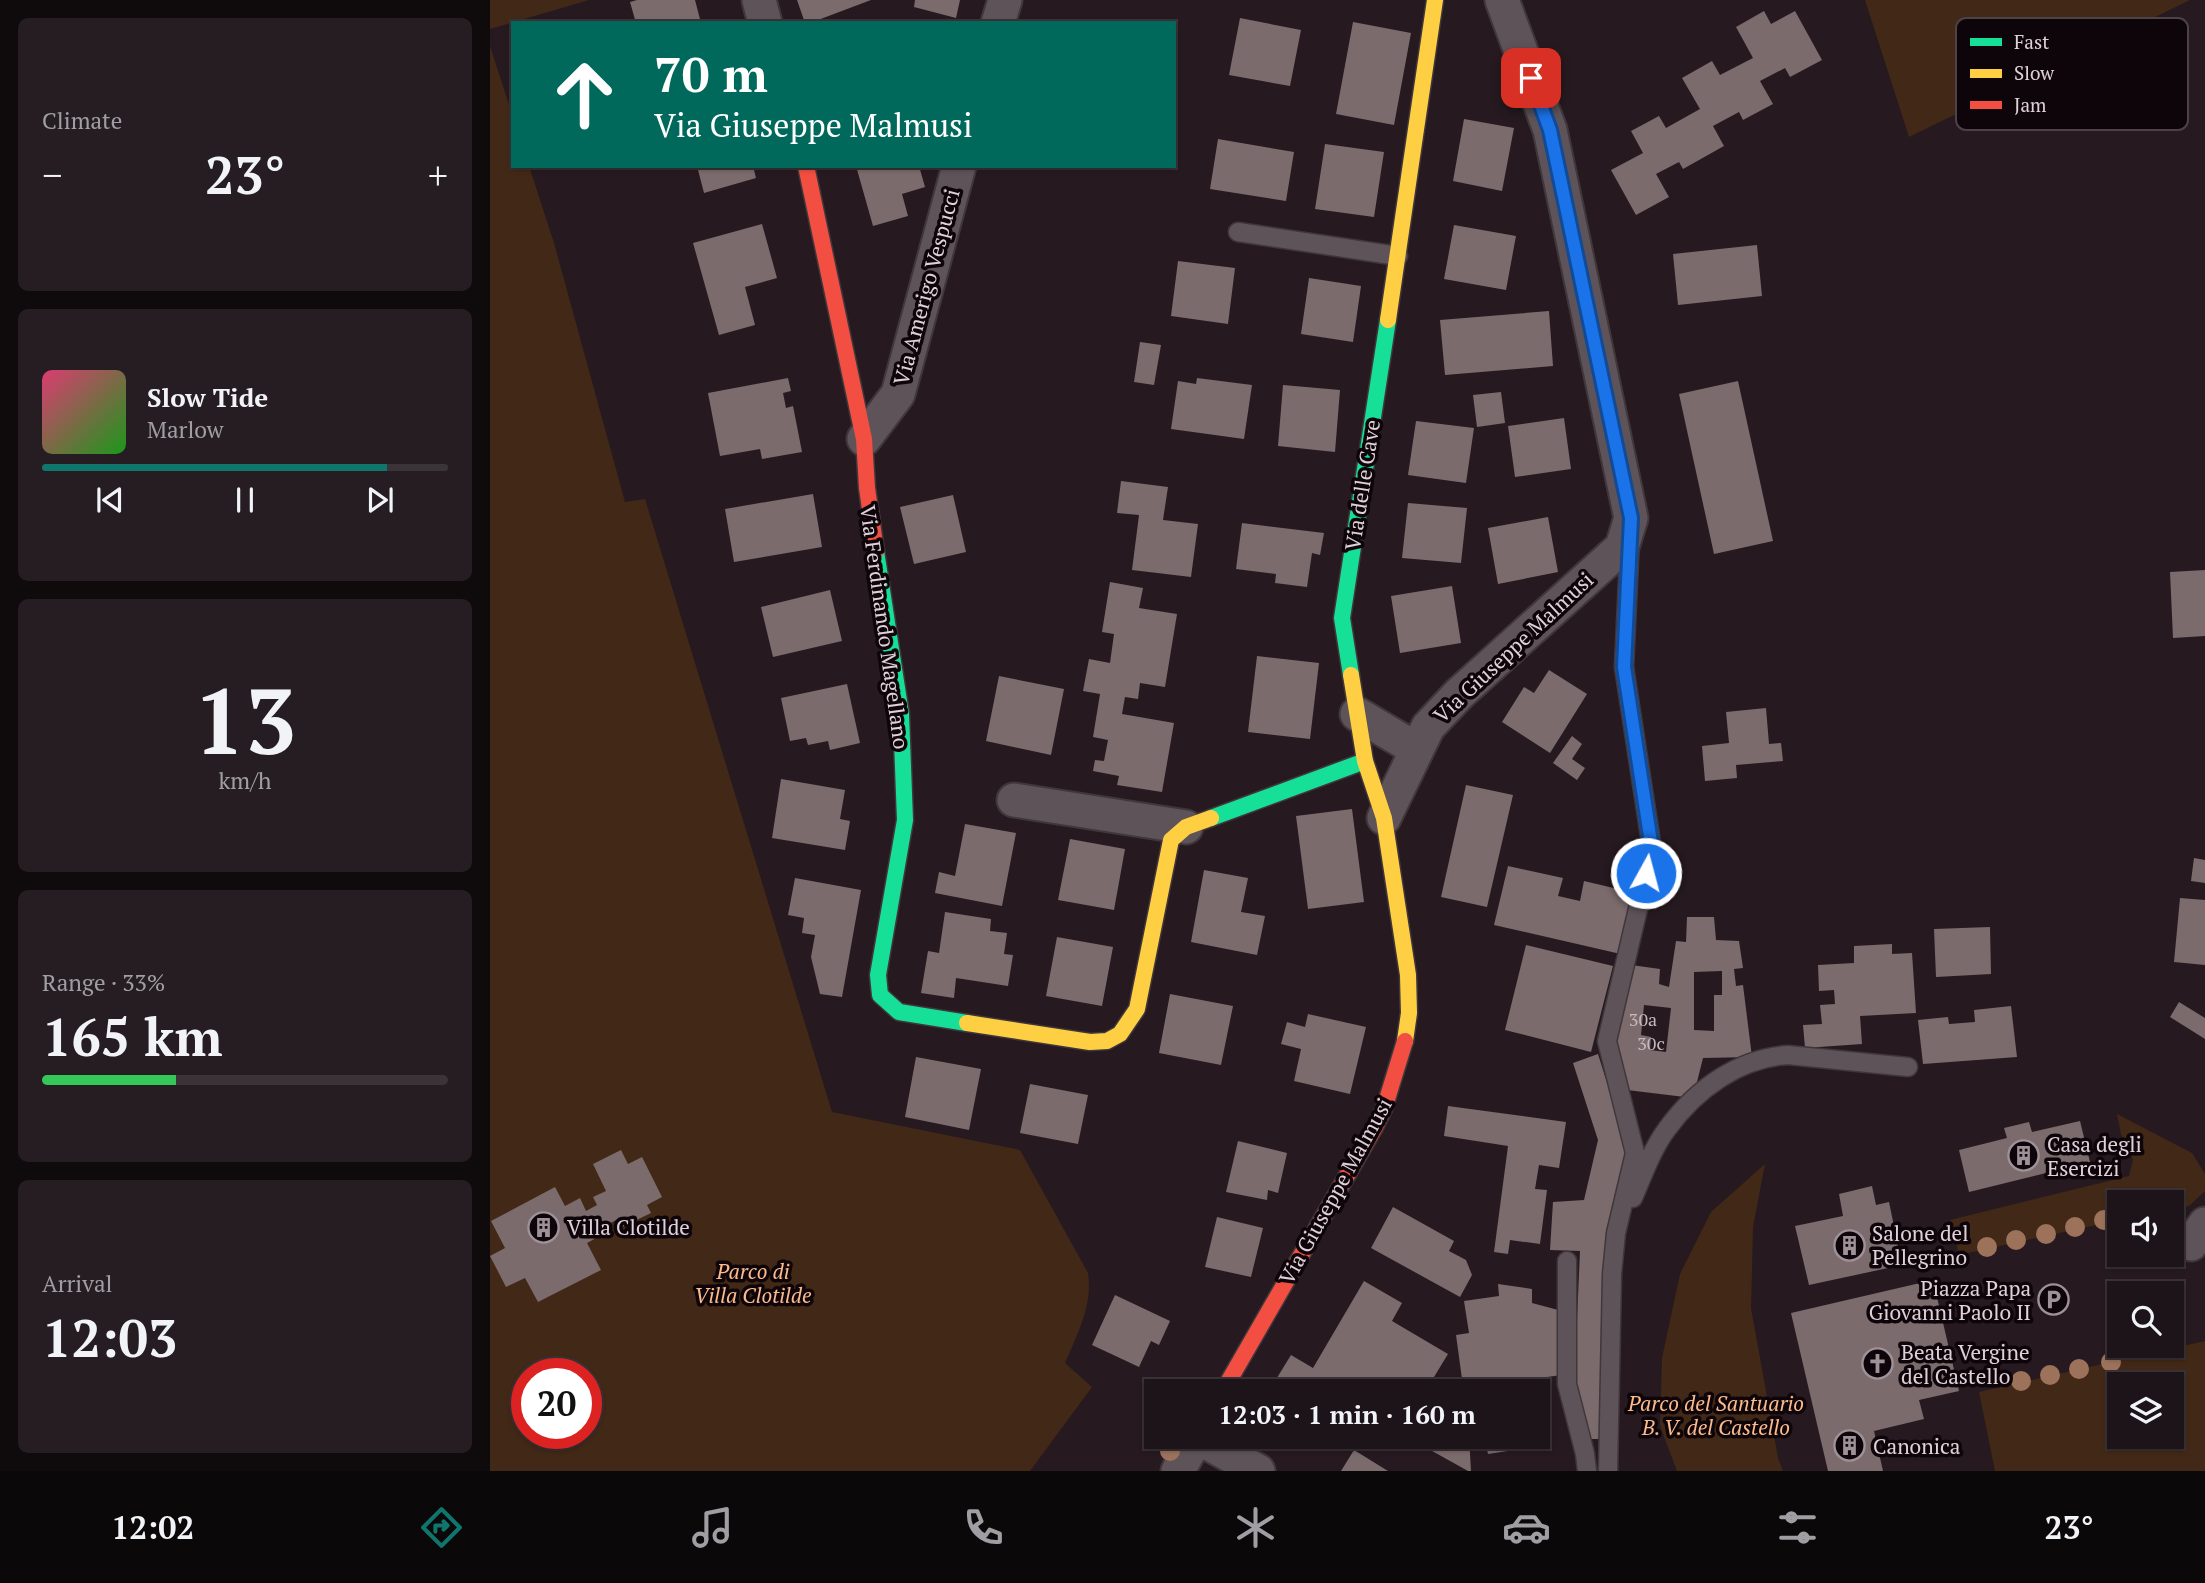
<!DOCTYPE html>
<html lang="en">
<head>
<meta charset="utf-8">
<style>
	:root { --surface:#1c1418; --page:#251d21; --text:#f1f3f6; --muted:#a09ea2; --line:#3a3337; --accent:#0f766e }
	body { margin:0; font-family:"PT Serif",serif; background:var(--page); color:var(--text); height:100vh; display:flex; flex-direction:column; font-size:26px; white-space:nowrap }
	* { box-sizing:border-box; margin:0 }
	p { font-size:23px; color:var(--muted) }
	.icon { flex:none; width:38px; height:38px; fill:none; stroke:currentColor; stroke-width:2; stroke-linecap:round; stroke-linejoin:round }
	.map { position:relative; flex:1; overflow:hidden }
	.panel { display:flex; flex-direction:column; gap:18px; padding:18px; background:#0f0b0d; width:490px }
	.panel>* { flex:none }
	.top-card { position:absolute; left:21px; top:21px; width:665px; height:147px; border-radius:0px; box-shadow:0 2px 5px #0004,0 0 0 2px var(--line); background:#00695c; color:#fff; overflow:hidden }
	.buttons { position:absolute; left:1617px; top:1190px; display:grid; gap:14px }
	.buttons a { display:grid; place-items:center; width:77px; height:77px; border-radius:0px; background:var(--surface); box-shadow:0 2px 5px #0004,0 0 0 2px var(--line); font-size:35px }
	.speed { position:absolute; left:21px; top:1358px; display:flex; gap:14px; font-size:35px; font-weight:700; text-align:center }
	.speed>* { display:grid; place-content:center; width:91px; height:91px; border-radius:50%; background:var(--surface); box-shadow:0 2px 5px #0004,0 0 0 2px var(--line); line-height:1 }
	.speed .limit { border:10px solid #d22; background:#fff; color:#111 }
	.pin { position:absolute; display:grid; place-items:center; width:60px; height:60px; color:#fff; margin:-30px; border-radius:14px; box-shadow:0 4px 10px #0006 }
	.me { position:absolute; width:77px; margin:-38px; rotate:7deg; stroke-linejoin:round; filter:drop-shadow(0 0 5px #0008) }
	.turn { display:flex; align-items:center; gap:24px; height:147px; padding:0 28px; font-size:32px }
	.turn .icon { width:91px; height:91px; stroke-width:2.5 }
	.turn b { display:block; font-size:49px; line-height:60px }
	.big { font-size:52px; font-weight:800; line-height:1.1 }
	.panel .card { flex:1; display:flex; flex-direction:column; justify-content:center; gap:10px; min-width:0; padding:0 24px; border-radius:10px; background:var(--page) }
	.panel .dial { align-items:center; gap:0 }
	.dial b { font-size:91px; line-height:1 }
	.song { display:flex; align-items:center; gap:21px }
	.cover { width:84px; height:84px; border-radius:10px; background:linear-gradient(135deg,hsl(340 70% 55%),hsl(120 70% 35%)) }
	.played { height:7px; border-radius:4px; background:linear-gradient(90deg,var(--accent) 85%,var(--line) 85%) }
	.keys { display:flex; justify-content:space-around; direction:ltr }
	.heat { display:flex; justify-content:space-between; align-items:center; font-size:38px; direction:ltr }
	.charge { height:10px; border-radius:5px; background:linear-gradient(90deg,#34c759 33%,var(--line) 0) }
	.trip { position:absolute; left:654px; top:1379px; width:406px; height:70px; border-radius:0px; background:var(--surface); box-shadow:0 2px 5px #0004,0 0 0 2px var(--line); font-weight:800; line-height:70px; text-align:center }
	.tabs { display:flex; height:112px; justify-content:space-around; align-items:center; background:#0b080a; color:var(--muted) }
	.tabs .icon { width:49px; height:49px }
	.tabs .active { color:var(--accent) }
	.tabs b { font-size:32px; color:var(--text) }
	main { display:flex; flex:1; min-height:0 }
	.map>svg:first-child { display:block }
</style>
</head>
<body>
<main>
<section class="panel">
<div class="card"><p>Climate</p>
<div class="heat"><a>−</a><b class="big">23°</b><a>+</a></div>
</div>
<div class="card">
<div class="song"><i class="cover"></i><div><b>Slow Tide</b><p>Marlow</p></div></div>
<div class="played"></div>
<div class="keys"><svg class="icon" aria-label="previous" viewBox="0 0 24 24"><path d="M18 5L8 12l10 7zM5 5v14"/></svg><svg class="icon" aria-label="pause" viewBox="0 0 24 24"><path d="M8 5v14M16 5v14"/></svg><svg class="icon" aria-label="next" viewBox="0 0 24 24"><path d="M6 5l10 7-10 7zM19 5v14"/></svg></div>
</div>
<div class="card dial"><b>13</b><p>km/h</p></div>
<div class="card"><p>Range · 33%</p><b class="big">165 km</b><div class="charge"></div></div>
<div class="card"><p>Arrival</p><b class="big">12:03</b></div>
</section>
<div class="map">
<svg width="1715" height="1471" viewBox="0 0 1715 1471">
	<rect width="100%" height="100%" fill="#261a20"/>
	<path fill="#422816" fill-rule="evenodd" d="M0,0H99L0,29Z
		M1375,0H1700L1419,137Z
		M0,46L23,117V166H39L64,243L135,502L155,499L342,1112L530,1150L598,1273C603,1305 587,1335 575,1363L602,1387L540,1471H0ZM37,1374H96V1433H37Z
		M1627,1114L1702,1153L1715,1174V1191L1699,1206L1682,1209V1202H1629V1220L1469,1255L1460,1220L1639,1176L1643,1160L1631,1134Z
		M1275,1164L1263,1227L1261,1308L1288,1458L1293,1471H1187L1170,1426L1172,1358L1190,1274L1221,1212Z
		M1715,1341V1471H1505L1489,1392ZM1682,1384V1437H1629V1384Z"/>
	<path fill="#7b6b6d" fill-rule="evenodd" d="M147,0H205L211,23H146L140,2Z
		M307,0H381L320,23H315Z
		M425,0H470L466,18L424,7Z
		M1274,11L1281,24L1305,11L1332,60L1300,77L1295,68L1270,81L1283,104L1253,120L1249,112L1223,126L1234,146L1193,169L1189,162L1166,174L1179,197L1146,215L1121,170L1153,153L1141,131L1169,116L1176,128L1210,109L1192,78L1222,61L1230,75L1263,58L1246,27Z
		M750,18L811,30L800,86L739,75Z
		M863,22L921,33L904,125L846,114Z
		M974,119L1024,128L1012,191L963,181Z
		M728,139L804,152L796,201L720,189Z
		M835,144L894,152L884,217L825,209Z
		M207,166H263L266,178L214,193Z
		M366,166H429L435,187L412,194L418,216L383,226Z
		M272,224L287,278L255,287L265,325L229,335L203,243Z
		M964,225L1026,236L1016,290L954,279Z
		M1267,245L1272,296L1188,305L1183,254Z
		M688,261L745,268L738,324L681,316Z
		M819,278L871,286L863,342L811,334Z
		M1059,311L1063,366L955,375L950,320Z
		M650,342L671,345L664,385L644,382Z
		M298,378L301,391L293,393L296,408L303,406L312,452L272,459L270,449L230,456L218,393Z
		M707,378L762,385L754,439L681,429L688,381L706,384Z
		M1248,381L1283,541L1224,554L1189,394Z
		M793,385L850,390L845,452L788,446Z
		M1011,392L1015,423L987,427L983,395Z
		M1074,418L1081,469L1025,477L1018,426Z
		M926,421L984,428L976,483L918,475Z
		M631,481L678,487L673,520L708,524L701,577L642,570L649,515L627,513Z
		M323,494L332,547L244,562L235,509Z
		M463,495L476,552L424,564L410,507Z
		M918,503L977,508L971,563L912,558Z
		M1058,517L1068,572L1008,584L998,528Z
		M752,523L834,533L830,555L822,553L817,587L785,583L786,574L746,569Z
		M1715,570V636L1683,638L1680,572Z
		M620,582L653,588L649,608L687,614L675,687L650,683L648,699L635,697L632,714L684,723L672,792L627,785L629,776L603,771L605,760L614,761L618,740L603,737L610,694L593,691L599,659L620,663L624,634L612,632Z
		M962,586L971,643L910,653L901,596Z
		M340,590L352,641L283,657L271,607Z
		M767,656L829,663L820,739L758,732Z
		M1059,670L1097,694L1060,753L1012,722L1034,687L1044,693Z
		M509,676L574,689L561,755L496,741Z
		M357,684L370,743L340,750L338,741L318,745L316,738L300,741L291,698Z
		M1276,708L1279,744L1291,743L1293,761L1246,765L1247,778L1215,781L1212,746L1239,743L1236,712Z
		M1082,736L1092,744L1082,759L1095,768L1087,780L1063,763Z
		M291,779L355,790L350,819L360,821L355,850L282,838Z
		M976,785L1023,795L997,907L951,897Z
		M862,809L874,902L818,909L806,816Z
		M475,824L526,833L512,906L445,893L449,872L465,876Z
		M580,839L635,849L624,910L568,900Z
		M1704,858L1715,860V883L1701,881Z
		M1018,866L1073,878L1068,896L1090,901L1094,881L1149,894L1135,955L1004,925Z
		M714,870L758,878L751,912L775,916L767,955L701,942Z
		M305,878L371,890L352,997L330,994L321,957L325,935L312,933L314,918L298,915Z
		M1690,898L1715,900V965L1684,962Z
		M455,912L501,919L500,931L517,933L514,954L523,955L518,986L466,978L464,998L431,993L438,951L449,953Z
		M1197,917H1224L1226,940L1249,941L1253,968L1244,969L1246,986L1253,985L1262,1057L1213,1058L1203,1098L1137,1090L1124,1024L1141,965L1170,969L1169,984L1179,987L1186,941L1196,942ZM1232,971V995H1224V1031L1204,1030V972ZM1154,1005L1181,1008L1176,1052L1160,1050L1161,1037L1151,1035Z
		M1500,927L1501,974L1446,977L1444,929Z
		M567,937L623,947L612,1006L556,996Z
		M1402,944V954L1422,953L1426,1013L1370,1016L1372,1044L1315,1048L1313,1025L1332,1024L1330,1005L1345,1004L1344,990L1329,991L1328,965L1364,963V946Z
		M1036,945L1123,966L1101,1052L1015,1030Z
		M680,994L743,1006L731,1065L669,1053Z
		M1689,1002L1715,1018V1039L1680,1017Z
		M1521,1006L1527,1057L1433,1064L1428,1020L1458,1017L1459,1024L1485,1022L1484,1010Z
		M818,1014L876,1027L860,1094L804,1081L811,1049L791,1044L797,1022L815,1027Z
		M1108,1054L1140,1156L1112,1439H1098L1084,1389L1090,1251L1060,1250L1063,1202L1094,1200L1108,1140L1083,1063Z
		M426,1057L491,1069L479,1130L415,1117Z
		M540,1084L598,1095L588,1144L530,1133Z
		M958,1106L1076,1122L1069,1168L1049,1165L1045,1189L1057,1190L1050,1244L1020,1240L1018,1254L1004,1252L1018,1146L954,1136Z
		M1590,1121L1600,1162L1479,1192L1469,1150L1517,1138L1514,1128L1539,1122L1542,1132Z
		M748,1141L797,1153L788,1193L778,1190L777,1200L736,1192Z
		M131,1150L138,1164L152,1157L172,1197L157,1205L161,1213L132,1227L128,1219L115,1226L110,1217L101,1221L108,1237L97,1243L111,1270L48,1302L35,1278L16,1287L0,1256L15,1248L1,1221L65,1187L75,1206L90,1198L96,1211L107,1205L103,1197L116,1191L103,1164Z
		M1382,1186L1386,1205L1399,1202L1412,1265L1319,1285L1305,1226L1353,1216L1349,1194Z
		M903,1207L964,1241L959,1251L976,1260L982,1275L970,1297L881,1248Z
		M727,1217L773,1228L761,1277L715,1267Z
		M1443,1280L1469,1391L1429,1400L1434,1419L1384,1431L1393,1471H1338L1301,1313Z
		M874,1281L912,1303L902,1321L958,1354L944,1377L949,1381L943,1391H856L843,1383L838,1391H779L801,1355L823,1368Z
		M1008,1284L1042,1289V1303L1072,1311V1375L1042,1379L1044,1391H957L956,1381L972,1379L966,1335L979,1333L974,1301L1009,1296Z
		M625,1295L680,1321L669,1345L661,1341L649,1367L602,1345Z
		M1048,1430H1050L1052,1446L998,1454L994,1437H1048Z
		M917,1437H979L981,1471H978Z
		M864,1450L898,1471H851Z"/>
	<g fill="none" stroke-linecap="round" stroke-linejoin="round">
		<defs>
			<path id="lane" d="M748,232L908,256
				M1143,1198C1153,1175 1162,1149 1177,1129C1206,1089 1249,1058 1298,1055L1418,1067
				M1077,1261V1384L1095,1454L1097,1471
				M1118,1471L1122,1274L1126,1233L1145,1153L1117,1041L1162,849L1134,667L1140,539"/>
			<path id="street" d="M269,0L275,23
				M508,23L515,0
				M374,439L408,394L469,166
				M867,714L926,749
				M524,800L696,827
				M894,818L938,727L969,694L1132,547L1141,518L1060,130L1012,0
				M1701,1244L1715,1224
				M707,1437L768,1471
				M688,1471L707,1437"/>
			<path id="fast" d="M386,551L411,714L415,820L388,975L390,995L409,1012L477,1023
				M861,675L852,618L898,320
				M721,818L875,761"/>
			<path id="slow" d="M898,320L945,0
				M861,675L875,761L894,818L918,975L919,1013L915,1041
				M477,1023L600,1042L617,1041L630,1034L647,1009L681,840L696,827L721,818"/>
			<path id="jam" d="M316,166L374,439L377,488L386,551
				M733,1391L885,1127L894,1109L915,1041"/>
		</defs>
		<use href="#lane" stroke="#40373b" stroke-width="21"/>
		<use href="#street" stroke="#40373b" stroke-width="37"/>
		<use href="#fast" stroke="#40373b" stroke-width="19"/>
		<use href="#slow" stroke="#40373b" stroke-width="19"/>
		<use href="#jam" stroke="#40373b" stroke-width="19"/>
		<use href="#lane" stroke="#5d5358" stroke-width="18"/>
		<use href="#street" stroke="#5d5358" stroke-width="33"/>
		<use href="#fast" stroke="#16e098" stroke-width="16"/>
		<use href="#slow" stroke="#ffcf43" stroke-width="16"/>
		<use href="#jam" stroke="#f24e42" stroke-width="16"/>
	</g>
	<g fill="#9c725b">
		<circle cx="1614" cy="1220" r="10"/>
		<circle cx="1585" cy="1227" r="10"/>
		<circle cx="1556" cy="1234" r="10"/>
		<circle cx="1526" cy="1240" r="10"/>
		<circle cx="1497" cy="1247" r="10"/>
		<circle cx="1621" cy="1362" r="10"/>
		<circle cx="1589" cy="1369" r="10"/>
		<circle cx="1560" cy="1375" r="10"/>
		<circle cx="1531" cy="1381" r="10"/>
		<circle cx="680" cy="1451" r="10"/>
	</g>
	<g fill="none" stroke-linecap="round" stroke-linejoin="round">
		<defs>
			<path id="route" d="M1041,78L1060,130L1141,518L1134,667L1162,849L1156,873"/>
		</defs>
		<use href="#route" stroke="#114b97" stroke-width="18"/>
		<use href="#route" stroke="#1a73e8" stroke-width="12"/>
	</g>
	<defs>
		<symbol id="building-ring" viewBox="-11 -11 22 22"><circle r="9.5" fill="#0d0509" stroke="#9f9198" stroke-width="1.5"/><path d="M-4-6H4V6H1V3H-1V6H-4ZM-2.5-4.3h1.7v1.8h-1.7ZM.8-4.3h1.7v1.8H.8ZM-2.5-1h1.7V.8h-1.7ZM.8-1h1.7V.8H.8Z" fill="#9f9198"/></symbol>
		<symbol id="parking-ring" viewBox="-11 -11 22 22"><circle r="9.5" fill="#0d0509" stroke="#9f9198" stroke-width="1.5"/><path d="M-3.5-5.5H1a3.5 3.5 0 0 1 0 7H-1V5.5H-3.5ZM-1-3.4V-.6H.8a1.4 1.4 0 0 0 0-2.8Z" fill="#9f9198"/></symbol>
		<symbol id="church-ring" viewBox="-11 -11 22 22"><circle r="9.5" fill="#0d0509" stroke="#9f9198" stroke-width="1.5"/><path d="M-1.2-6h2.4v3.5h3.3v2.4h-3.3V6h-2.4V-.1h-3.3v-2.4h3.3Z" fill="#9f9198"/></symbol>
	</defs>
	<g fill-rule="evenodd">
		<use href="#building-ring" x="1516" y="1138" width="35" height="35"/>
		<use href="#building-ring" x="36" y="1210" width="35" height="35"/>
		<use href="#building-ring" x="1342" y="1228" width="35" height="35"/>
		<use href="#parking-ring" x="1546" y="1282" width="35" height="35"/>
		<use href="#church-ring" x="1370" y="1346" width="35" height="35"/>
		<use href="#building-ring" x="1342" y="1428" width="35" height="35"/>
	</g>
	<g text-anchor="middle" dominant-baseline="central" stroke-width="7" stroke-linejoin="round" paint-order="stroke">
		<g font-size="18" fill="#c7b8bd">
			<text x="1153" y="1019">30a</text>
			<text x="1161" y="1043">30c</text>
		</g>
		<g font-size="21" fill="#e0d1d8" stroke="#0d0509">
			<text transform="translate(436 287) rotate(-75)">Via Amerigo Vespucci</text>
			<text transform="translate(872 485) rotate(-81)">Via delle Cave</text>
			<text transform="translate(395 627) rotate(82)">Via Ferdinando Magellano</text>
			<text transform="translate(1023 647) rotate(-43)">Via Giuseppe Malmusi</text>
			<text transform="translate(845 1191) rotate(-61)">Via Giuseppe Malmusi</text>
		</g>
		<g font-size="21" fill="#e0d1d8" stroke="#0d0509" text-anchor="start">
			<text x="1557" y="1144">Casa degli<tspan x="1557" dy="24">Esercizi</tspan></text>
			<text x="77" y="1227">Villa Clotilde</text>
			<text x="1382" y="1233">Salone del<tspan x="1382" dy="24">Pellegrino</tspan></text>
			<text x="1541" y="1288" text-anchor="end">Piazza Papa<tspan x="1541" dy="24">Giovanni Paolo II</tspan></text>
			<text x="1411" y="1352">Beata Vergine<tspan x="1411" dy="24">del Castello</tspan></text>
			<text x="1383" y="1446">Canonica</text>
		</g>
		<g font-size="21" font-style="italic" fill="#fdba8c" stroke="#0d0509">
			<text x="263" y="1271">Parco di<tspan x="263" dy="24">Villa Clotilde</tspan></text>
			<text x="1226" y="1403">Parco del Santuario<tspan x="1226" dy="24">B. V. del Castello</tspan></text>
		</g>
	</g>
	<rect x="1466" y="18" width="232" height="112" rx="10" fill="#0d0509" stroke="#4c4247" stroke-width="2"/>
	<rect x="1480" y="38" width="32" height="8" fill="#16e098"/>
	<rect x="1480" y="69" width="32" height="9" fill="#ffcf43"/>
	<rect x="1480" y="101" width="32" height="8" fill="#f24e42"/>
	<g font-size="19" fill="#e0d1d8">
		<text x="1524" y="49">Fast</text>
		<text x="1524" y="80">Slow</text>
		<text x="1524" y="112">Jam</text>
	</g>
</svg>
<div class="buttons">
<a><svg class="icon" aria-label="sound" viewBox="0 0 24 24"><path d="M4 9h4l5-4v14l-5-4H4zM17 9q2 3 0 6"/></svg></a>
<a><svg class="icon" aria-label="search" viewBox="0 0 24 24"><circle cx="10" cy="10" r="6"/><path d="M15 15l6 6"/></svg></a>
<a><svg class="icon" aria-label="layers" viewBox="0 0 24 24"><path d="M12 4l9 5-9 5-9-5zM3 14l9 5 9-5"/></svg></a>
</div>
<div class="speed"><div class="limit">20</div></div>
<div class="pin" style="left:1041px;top:78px;background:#d93025"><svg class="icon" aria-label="arrive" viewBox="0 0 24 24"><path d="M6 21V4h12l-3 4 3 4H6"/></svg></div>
<svg class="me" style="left:1156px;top:873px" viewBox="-20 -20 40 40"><circle r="17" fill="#1a73e8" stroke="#fff" stroke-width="3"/><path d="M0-11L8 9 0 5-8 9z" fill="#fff"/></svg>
<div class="trip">12:03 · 1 min · 160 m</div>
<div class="top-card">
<div class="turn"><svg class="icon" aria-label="ahead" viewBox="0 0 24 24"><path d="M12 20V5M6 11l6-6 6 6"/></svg><div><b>70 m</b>Via Giuseppe Malmusi</div></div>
</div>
</div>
</main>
<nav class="tabs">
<b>12:02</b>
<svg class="icon active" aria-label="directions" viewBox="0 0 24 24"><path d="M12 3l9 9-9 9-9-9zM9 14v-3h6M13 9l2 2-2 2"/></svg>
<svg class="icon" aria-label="music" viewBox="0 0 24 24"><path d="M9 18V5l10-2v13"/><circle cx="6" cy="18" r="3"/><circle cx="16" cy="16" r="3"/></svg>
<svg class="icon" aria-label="phone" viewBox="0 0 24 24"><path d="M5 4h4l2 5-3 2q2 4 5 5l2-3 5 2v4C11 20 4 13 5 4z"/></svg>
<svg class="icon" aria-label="climate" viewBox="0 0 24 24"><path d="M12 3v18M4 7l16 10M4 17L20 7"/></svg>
<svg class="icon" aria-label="car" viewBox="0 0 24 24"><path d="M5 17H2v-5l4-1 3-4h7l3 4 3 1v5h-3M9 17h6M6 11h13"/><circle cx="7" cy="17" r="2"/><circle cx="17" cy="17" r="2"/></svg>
<svg class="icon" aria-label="filters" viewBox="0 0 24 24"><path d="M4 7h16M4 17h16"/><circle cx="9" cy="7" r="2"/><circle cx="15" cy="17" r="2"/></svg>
<b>23°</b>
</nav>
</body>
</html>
